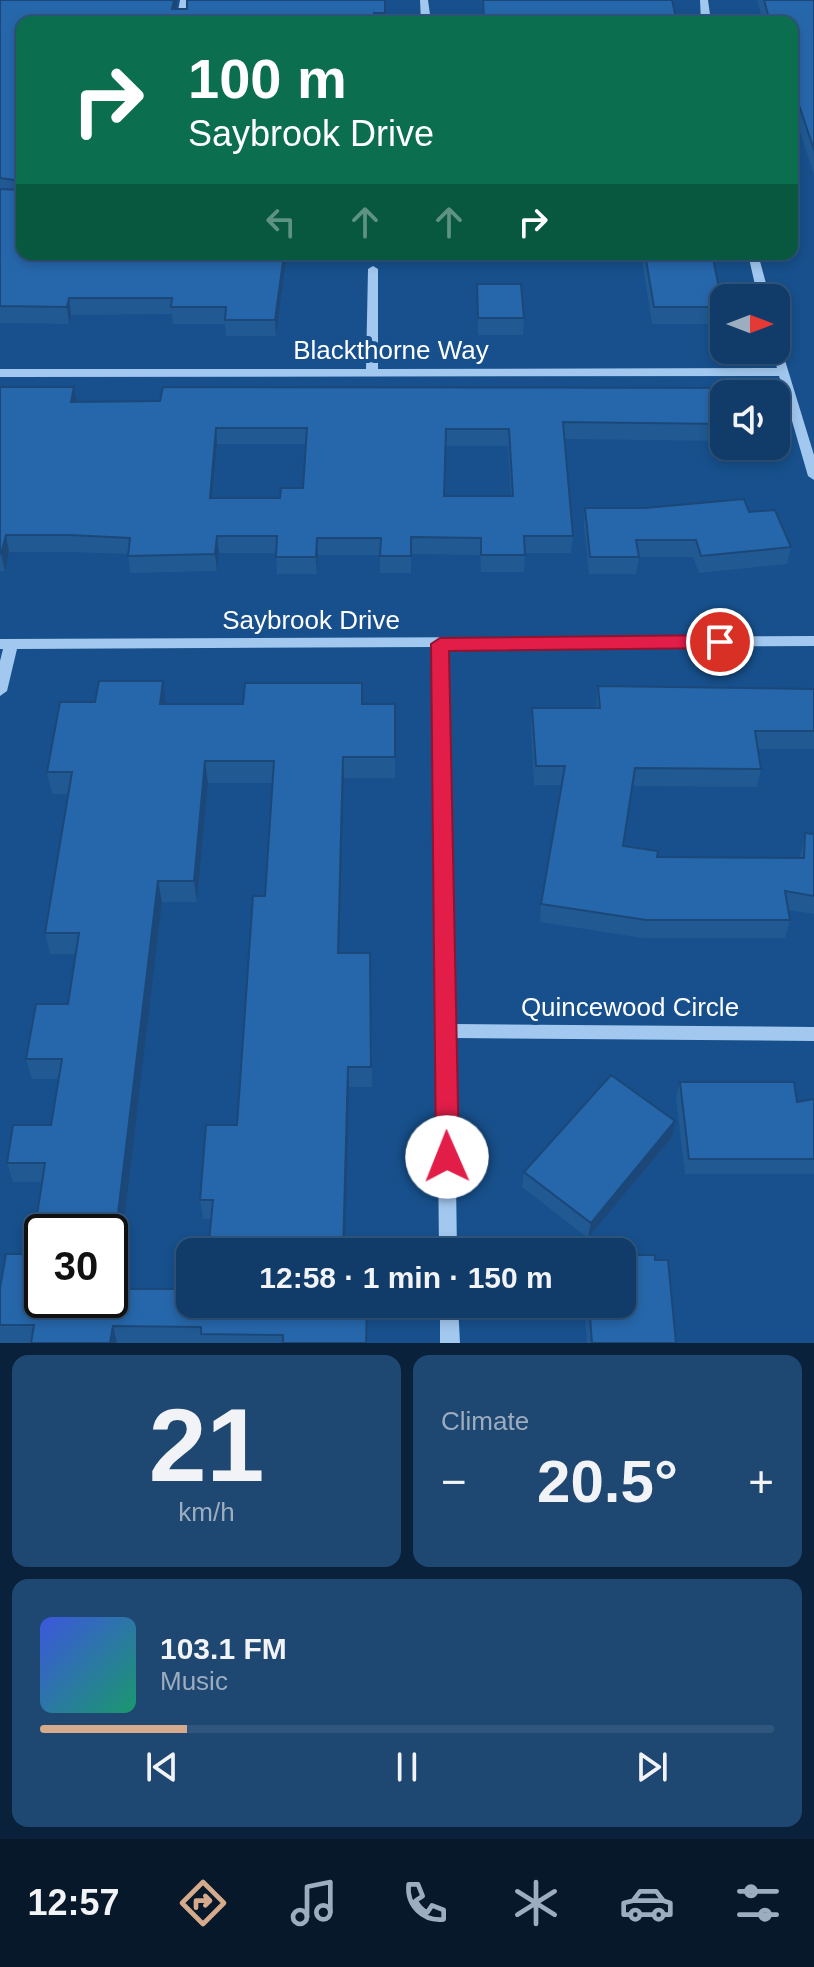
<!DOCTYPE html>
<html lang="en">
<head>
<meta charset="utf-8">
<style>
	:root { --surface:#113c69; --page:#1e4771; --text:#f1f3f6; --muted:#9cadc0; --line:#30567d; --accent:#d6ab8b }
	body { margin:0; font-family:Helvetica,sans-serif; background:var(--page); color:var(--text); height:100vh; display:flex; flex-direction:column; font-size:30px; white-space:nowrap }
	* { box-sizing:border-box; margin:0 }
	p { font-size:26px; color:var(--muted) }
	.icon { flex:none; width:44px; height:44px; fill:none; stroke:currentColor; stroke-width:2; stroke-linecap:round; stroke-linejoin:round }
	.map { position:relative; height:1343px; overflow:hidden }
	.panel { display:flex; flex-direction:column; gap:12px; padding:12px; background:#09213a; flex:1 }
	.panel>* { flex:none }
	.guide { position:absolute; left:16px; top:16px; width:782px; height:244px; border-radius:16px; box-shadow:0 4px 12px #0003,0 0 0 2px var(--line); background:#0b6e4f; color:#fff; overflow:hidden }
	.needle { width:52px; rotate:90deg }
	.controls { position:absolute; left:710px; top:284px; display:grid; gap:16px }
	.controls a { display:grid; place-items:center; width:80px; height:80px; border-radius:16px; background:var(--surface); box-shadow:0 4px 12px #0003,0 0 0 2px var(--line); font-size:40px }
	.speed { position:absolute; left:24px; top:1214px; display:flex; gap:16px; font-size:40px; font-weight:700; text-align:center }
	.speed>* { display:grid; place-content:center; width:104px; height:104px; border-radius:50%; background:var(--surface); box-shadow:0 4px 12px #0003,0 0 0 2px var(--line); line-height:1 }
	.speed .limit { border:4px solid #111; border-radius:12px; background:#fff; color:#111 }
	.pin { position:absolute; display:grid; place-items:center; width:68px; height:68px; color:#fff; margin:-34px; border:4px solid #fff; border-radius:50%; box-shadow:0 2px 8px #0007 }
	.me { position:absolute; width:88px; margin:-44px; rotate:359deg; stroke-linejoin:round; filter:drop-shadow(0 0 6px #0008) }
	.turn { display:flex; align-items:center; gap:28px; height:168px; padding:0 40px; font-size:36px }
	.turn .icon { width:104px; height:104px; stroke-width:2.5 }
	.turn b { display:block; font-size:56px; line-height:68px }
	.lanes { display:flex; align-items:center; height:76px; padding:0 40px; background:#0003; justify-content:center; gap:40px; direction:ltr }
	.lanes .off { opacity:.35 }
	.big { font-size:60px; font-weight:700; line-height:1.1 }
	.panel .card { flex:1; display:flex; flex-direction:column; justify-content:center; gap:12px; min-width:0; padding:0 28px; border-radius:16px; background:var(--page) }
	.panel .dial { align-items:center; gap:0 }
	.dial b { font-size:104px; line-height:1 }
	.song { display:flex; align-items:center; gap:24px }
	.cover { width:96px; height:96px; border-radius:12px; background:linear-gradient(135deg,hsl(230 70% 55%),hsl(160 70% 35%)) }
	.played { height:8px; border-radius:4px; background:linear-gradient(90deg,var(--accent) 20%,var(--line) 20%) }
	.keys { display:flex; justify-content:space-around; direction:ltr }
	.heat { display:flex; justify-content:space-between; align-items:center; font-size:44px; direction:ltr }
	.panel .tiles { flex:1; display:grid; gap:12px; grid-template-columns:1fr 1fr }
	.card:last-child { grid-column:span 2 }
	.trip { position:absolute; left:176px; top:1238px; width:460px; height:80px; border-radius:16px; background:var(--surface); box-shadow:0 4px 12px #0003,0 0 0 2px var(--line); font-weight:700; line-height:80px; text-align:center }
	.tab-bar { display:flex; height:128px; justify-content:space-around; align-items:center; background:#07182a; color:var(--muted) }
	.tab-bar .icon { width:56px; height:56px }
	.tab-bar .active { color:var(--accent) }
	.tab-bar b { font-size:36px; color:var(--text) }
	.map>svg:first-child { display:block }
</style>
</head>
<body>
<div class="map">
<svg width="814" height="1343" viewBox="0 0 814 1343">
	<rect width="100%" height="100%" fill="#17508c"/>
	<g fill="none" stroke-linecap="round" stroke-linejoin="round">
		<path fill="#a2c8ef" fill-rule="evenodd" d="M180,0H188L186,22H176Z
			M420,0H428L431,22H421Z
			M700,0H708L711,22H701Z
			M748,254H758L770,298H758Z
			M373,266L378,269V369L777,368L771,350H776V343L780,344L814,455V480L808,476L779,376L0,377V369H366L368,269Z
			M814,636V646L447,647L453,1024L814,1027V1041L454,1038L457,1252H439L433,647L17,649L7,691L0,696V661L3,649H0V639Z
			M440,1304H458L460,1343H440Z"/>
	</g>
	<path fill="#215993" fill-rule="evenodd" d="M0,0H178L176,9H187L386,0L385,22H22V254H287L276,336H226L225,324H173L172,314L71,315L69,324L0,323Z
		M481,0H672L677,22H483Z
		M757,0H814V175L792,107V22H763Z
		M641,254H712L723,307L721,324H652Z
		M477,284L524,318L523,335H478Z
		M0,387H74L76,402L724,394V441L564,439L573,536L571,553H525L524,572H481L480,555L411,554V573H380V555H318L317,574H277L276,553H219L217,571L130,573L128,554L72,552H9L5,571H0ZM217,444H306L303,488L280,498H213ZM445,446H508L511,496H444Z
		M585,508L749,512L791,547L787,564L699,573L693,557H639L636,574H589L584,525Z
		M163,681L166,704H395V778H344L340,953L372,1024V1087H349L211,1219H203L200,1200L237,1125L265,896L273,783H208L197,902H162L116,1289L368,1304L367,1343H0V1288L31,1254L42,1182H13L7,1163L51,1125L58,1079H32L26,1059L68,1004L76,954H50L45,933L68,794H52L47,772L95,702Z
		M598,686L814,689V749H758L761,769L757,787L632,786L624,846L657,857L800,858L805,833L814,834V914L788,910L790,920L785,938H643L540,922L541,904L562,785H534L531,726L532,708H596Z
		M680,1082L797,1102L814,1099V1174H685L676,1098Z
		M675,1121L672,1137L588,1238L522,1187L524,1172Z
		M584,1304H622L676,1343H587Z"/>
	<path fill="#1b4878" d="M174,0H178L174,22L172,9Z
		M284,254H287L276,336L275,320Z
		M477,254H502L476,258Z
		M69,298L71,315L69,324L67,307Z
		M74,387L77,404L71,402Z
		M216,428L217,444L211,515L210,498Z
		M6,535L9,552L5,571L1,554Z
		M217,536L219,553L217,571L215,554Z
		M317,538L318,555L317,574L316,557Z
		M163,681L166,703L163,726L160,704Z
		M343,757L344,778L339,974L338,953Z
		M205,761L208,783L197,902L194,881Z
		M158,881L162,902L114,1307L110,1293V1280Z
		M348,1067L349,1087L345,1252H343Z
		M675,1121L672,1137L588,1238L591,1223Z
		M368,1304L367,1343H366Z
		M113,1326L117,1343H110Z"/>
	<path fill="#2667ab" stroke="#1b4878" stroke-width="2" fill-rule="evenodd" d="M0,0H174L172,9H187V0H385V13H374L375,22H22V181L0,178Z
		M483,0H672L677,22H484Z
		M764,0H814V150L792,84V22H770Z
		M22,182V254H284L275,320H225L226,307H171L172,298H69L67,307L0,306V189L19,190Z
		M645,254H712L723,307H654Z
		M477,284H521L524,318H478Z
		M0,387H74L71,402L160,401L163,387L752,388L753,394H724V424L563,422L573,536H524L525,555H481V538L411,537V556H380L381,538H317L316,557H276L277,536H217L215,554L128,556L130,538L69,535H6L1,554H0ZM216,428H307L303,488H281L280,498H210ZM446,429H509L513,496H444Z
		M744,499L749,512L775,510L791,547L701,556L696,540H636L639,557H590L585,508H645Z
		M99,681H163L160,704H243L245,683H362V704H395V757H343L338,953H370L371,1067H348L343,1252H208L213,1200H200L206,1125H237L253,896H265L274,761H205L194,881H158L110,1280V1232H42V1300H110V1289H190V1304H367L366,1343H283V1335L201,1334V1327L113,1326L110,1343H31L34,1325H0V1288L6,1254H31L45,1163H7L13,1125H51L62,1059H26L36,1004H68L79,933H45L72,772H47L60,702H95Z
		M598,686L814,689V731H755L761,769L635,768L623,846L658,851L657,857L804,858L805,833L814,834V896L785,891L790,920H646L541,904L565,766H536L532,708H600Z
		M611,1075L675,1121L591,1223L524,1172Z
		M680,1082H794L797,1102L814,1099V1159H689Z
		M622,1255H655V1260H668L676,1343H592L589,1304H622Z"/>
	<path fill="#e11d48" stroke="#92132f" stroke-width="2" d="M720,635L729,642L720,648L449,651L459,1157L455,1165L447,1168L439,1165L436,1157L431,644L440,638Z"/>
	<g text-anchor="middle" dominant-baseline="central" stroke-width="8" stroke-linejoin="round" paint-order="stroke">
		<g font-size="26" fill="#fff" stroke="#17508c">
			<text x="391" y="350">Blackthorne Way</text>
			<text x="311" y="620">Saybrook Drive</text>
			<text x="630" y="1007">Quincewood Circle</text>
		</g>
	</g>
</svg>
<div class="controls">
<a><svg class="needle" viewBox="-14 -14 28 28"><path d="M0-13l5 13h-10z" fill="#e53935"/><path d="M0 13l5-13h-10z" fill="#9cadc0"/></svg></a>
<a><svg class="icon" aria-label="sound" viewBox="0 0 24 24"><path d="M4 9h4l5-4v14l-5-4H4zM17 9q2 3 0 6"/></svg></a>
</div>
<div class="speed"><div class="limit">30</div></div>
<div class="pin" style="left:720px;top:642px;background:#d93025"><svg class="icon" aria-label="arrive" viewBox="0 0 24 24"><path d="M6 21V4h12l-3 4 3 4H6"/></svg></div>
<svg class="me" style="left:447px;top:1157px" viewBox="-20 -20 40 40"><circle r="19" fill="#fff"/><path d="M0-13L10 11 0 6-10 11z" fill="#e11d48"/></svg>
<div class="trip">12:58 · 1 min · 150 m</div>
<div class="guide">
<div class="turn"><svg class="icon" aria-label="right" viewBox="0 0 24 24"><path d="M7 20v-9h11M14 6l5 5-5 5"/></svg><div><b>100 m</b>Saybrook Drive</div></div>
<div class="lanes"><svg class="icon off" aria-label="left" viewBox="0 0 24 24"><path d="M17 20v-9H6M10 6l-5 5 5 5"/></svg><svg class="icon off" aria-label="ahead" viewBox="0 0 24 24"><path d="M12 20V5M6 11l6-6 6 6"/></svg><svg class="icon off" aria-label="ahead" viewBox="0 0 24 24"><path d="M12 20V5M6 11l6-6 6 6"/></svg><svg class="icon" aria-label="right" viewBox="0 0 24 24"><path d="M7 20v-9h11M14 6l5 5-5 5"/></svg></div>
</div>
</div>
<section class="panel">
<div class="tiles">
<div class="card dial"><b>21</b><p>km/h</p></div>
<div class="card"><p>Climate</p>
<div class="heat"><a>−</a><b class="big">20.5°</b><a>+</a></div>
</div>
<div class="card">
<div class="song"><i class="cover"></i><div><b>103.1 FM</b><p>Music</p></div></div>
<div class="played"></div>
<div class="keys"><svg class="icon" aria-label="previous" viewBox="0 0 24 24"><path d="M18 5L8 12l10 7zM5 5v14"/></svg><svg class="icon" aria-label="pause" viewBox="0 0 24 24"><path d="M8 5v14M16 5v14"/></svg><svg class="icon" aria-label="next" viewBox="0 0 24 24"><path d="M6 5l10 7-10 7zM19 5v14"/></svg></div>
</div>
</div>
</section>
<nav class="tab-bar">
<b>12:57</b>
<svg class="icon active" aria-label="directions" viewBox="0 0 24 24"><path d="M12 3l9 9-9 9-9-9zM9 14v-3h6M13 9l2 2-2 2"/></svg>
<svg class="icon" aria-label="music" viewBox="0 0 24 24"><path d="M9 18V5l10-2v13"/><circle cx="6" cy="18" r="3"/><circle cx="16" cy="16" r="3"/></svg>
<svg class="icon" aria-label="phone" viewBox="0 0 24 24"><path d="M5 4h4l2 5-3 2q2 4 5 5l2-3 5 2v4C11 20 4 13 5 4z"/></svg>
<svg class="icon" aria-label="climate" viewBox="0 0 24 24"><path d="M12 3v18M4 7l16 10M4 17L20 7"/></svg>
<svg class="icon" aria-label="car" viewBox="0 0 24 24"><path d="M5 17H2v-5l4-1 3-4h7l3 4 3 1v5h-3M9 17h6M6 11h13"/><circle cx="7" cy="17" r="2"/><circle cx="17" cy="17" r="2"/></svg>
<svg class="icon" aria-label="filters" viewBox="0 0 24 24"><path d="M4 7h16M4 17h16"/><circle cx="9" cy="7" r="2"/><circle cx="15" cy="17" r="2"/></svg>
</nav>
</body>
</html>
